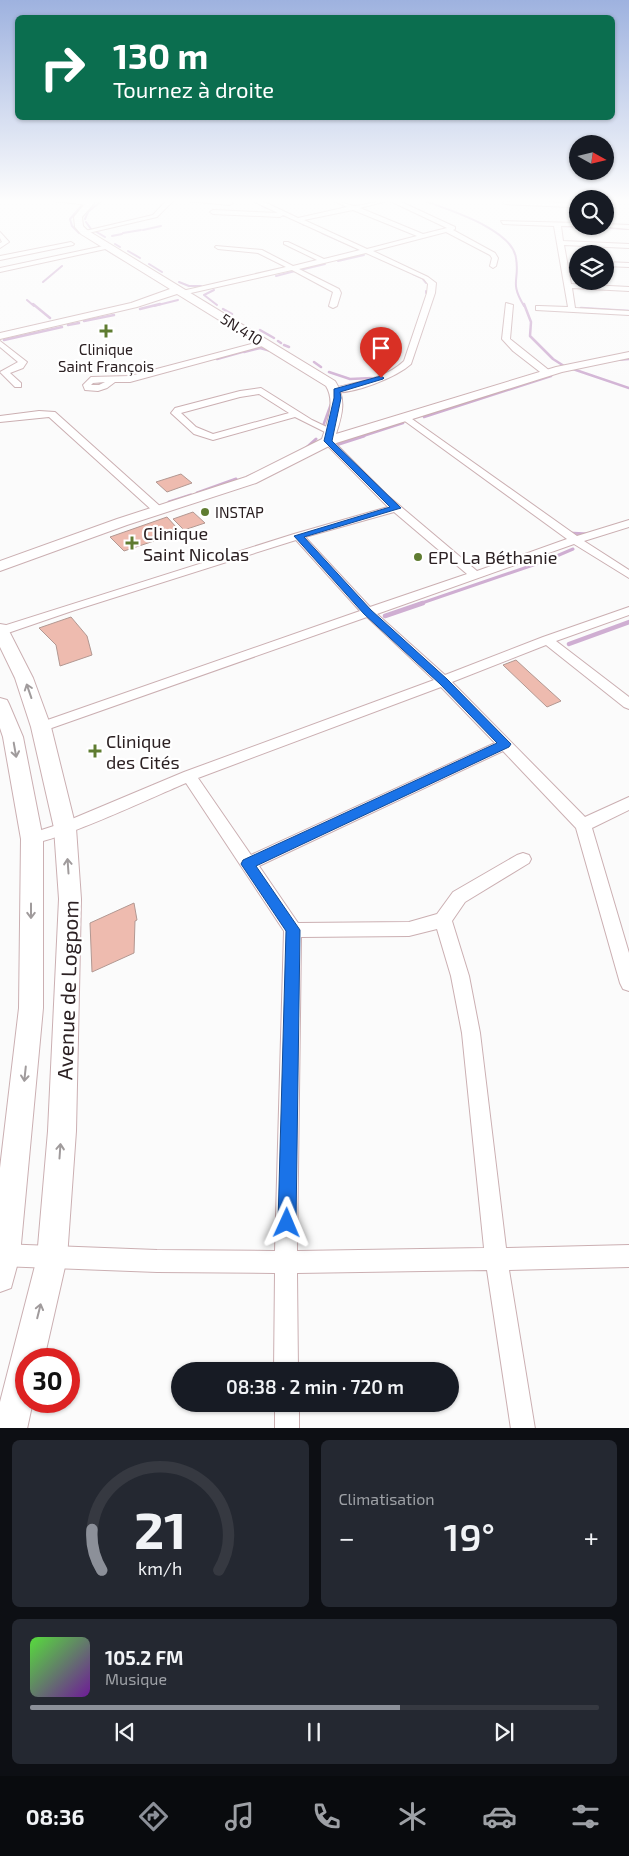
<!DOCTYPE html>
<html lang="fr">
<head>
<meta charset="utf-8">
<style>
	:root { --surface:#171b24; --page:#242831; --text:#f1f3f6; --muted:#9ea1a6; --line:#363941; --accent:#8c9099 }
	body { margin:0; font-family:"Exo 2",sans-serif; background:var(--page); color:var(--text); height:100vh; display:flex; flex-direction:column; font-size:19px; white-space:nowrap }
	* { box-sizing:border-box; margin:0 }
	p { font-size:16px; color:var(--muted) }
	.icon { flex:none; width:28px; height:28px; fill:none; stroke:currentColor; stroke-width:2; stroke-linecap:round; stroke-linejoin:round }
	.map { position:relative; height:1428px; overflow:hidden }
	.details { display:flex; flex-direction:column; gap:12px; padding:12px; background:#0d0f14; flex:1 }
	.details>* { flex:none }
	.banner { position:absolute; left:15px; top:15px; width:600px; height:105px; border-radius:8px; box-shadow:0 1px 4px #0004; background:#0b6e4f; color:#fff; overflow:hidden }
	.needle { width:32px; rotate:98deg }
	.buttons { position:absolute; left:569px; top:135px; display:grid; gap:10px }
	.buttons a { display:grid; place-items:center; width:45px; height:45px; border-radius:50%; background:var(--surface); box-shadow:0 1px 4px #0004; font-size:25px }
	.speed { position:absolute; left:15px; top:1348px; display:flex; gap:10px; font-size:25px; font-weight:700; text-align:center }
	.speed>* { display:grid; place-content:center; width:65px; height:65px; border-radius:50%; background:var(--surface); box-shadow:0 1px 4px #0004; line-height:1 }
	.speed .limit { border:8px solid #d22; background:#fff; color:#111 }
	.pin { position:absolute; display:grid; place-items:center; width:42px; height:42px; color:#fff; margin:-51px -21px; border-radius:50% 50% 50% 0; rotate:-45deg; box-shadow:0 0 5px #0007 }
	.pin .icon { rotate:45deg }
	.me { position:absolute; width:55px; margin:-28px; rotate:1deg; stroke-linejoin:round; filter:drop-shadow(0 0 4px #0008) }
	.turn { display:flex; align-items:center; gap:18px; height:105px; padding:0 15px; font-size:22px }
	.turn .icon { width:65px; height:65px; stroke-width:2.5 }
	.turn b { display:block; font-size:35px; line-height:42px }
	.big { font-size:38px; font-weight:600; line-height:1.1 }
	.details .widget { flex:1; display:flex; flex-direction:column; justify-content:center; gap:8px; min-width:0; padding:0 18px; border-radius:8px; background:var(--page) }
	.details .dial { align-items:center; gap:0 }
	.dial svg { height:130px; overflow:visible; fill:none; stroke:var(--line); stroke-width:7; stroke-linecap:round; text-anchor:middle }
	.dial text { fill:var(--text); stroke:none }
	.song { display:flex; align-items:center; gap:15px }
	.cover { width:60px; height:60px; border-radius:8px; background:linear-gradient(135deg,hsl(110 70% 55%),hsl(280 70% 35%)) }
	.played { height:5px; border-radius:2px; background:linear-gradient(90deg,var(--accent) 65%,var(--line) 65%) }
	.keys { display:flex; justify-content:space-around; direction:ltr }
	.heat { display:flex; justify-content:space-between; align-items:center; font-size:28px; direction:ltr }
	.details .tiles { flex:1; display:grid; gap:12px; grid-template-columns:1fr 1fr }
	.widget:last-child { grid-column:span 2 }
	.trip { position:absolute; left:171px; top:1362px; width:288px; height:50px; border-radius:25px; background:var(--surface); box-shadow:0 1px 4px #0004; font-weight:600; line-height:50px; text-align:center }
	.tabs { display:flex; height:80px; justify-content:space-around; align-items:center; background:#090b0e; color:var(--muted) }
	.tabs .icon { width:35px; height:35px }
	.tabs .on { color:var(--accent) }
	.tabs b { font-size:22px; color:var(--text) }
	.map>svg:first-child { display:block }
</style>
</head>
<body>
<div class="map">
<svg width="629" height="1429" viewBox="0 0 629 1429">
	<rect width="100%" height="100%" fill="#fbfbfb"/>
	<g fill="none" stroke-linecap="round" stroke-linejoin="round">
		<path stroke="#cfaed2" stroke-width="2" d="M425,201C449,210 512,229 516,258C520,281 509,281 524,306
			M255,202L259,204
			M262,206L267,208
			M276,212L284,216
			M85,219L88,212L101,201
			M86,222L91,229
			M299,222L304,225
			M558,226L607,228
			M611,228L629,229
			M143,230L161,226
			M95,231L105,237
			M79,233L72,226L70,219L83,204
			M123,233L141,230
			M322,233L354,247
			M112,236L122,234
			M115,244L120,247
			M105,249L125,261
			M128,251L140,258
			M338,261L364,255
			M149,264L162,272
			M573,264H578
			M300,270L325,264
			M413,274L422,278L426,283
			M276,276L295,271
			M43,282L62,266
			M179,282L189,286H201
			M214,290L204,295L217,305
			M426,291V293
			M27,300L34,306
			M154,306L178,300"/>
		<path stroke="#cfaed2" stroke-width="2.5" d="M33,304L50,318
			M524,304L531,322L530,336L553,359L564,366L629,388
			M581,308L629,311
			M140,309L160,304
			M223,309L232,314
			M84,321L114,315
			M68,325L79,323
			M260,330L274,338
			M4,340L62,327
			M278,341L281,343
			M284,345L289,347
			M244,352L260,348L271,351
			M217,359L242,352
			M615,360L629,359
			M314,362L321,367
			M329,372L350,379L372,378
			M424,417L551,376
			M323,426L331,404
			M360,437L403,423"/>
		<path stroke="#cfaed2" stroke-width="3" d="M333,446L364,436
			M306,448L316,439
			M197,493L236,479
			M169,502L191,495
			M569,533L588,534
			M419,604L545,561L573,549"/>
		<path stroke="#cfaed2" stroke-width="4.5" d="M385,616L423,603
			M569,644L629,622"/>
	</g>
	<path fill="#eebbaf" stroke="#b29892" d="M181,474L192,483L167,492L156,482Z
		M193,512L205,523L184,530L173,519Z
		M167,517L177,528L150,537L154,541L124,551L110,537Z
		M71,617L87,636L92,655L60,666L56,645L39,628Z
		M516,660L529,672L561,701L547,707L503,665Z
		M134,903L137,920L135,921L134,953L92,972L90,923Z"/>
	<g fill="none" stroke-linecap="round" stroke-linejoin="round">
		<defs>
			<path id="street" d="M54,201H90L92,203L89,205Z
				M166,201H173L157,217L84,234L81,232L153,215Z
				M187,201H231L233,203L230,205Z
				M253,201H262L298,218L347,207L334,201C342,201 347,205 354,206C362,206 376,201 387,201L360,208L423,234L447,228L390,201H399L455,227V229L453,230L495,253L498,258L496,266L493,268L490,266L492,258L490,255L446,232L373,251L428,277L436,283L435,293L411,364C397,377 352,395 333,392V388C358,382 385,379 404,361L427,293L428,284L424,279L366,253L299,269L339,289L341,293L337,306L333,308L329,306L333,292L292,270L182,295V291L286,267L258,253L218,249L215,247L216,246L262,250L293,266L317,260L284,244V242H288L324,259L360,250L283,215L280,217L213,214L210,212L213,210L278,213ZM353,210L417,236L367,249L304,220Z
				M531,201L570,203L573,205L570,207L505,204L502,202Z
				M501,221L578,223V226H580H561L563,241L629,244V248L564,245L571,284L629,287V291L572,288L575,308L629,311V315L536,310V306H539L568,307L554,226L503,224Z
				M605,224L629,225V229L598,226H605Z
				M0,232L9,242L0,248V243L2,242L0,238Z
				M71,242L74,244L73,245L0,260V256Z
				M108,245L110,246V248L0,272V268Z
				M605,262L629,263V267L605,266Z
				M506,303L513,305L510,339L550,371V375H544L513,351L502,339Z
				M0,341L27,362L23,368L10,373L21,383V387H15L0,372L18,362L0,347Z
				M263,341L267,343L266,345L130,382H115L107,388L98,391L85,390L83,385L91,377L130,376ZM105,382L99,385H91L93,383Z
				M261,388L312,420L335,431L333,433H327L295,417L213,440L194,434L171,413L175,408L240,391ZM259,394L289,413L213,434L196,427L181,413L240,397Z
				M39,411L55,412L162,508L163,510L162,512H154L49,417L0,422V416Z
				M405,414L577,536L629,520V527L584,541L629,570V578L574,544L377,614L445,675L543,637L629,607V615L556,641L629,697V709L624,707L546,645L452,682L585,817L629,797V810L592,828L629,953V991L623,989L620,983L576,828L503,751L259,866L298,923L409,922L437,914L453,892L517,855L523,853L529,855L531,859L529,863L465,902L452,921L469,976L480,1033L506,1248L629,1245V1267L509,1270L535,1429H511L487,1270L297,1273L298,1371H274L275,1273L157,1272L0,1266V1244L157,1250L275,1251L284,931L186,783C162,793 43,849 26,843L24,839L26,835L60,824L184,772L434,680L367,617L46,730H36L34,727L36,724L360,611L296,540L72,611L5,634L0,635V627L294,534L388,507L325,443L323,441L328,438L331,439L387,495L477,571L567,539L402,419V415ZM394,512L467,574L370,607L305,537ZM441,687L495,743L251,855L198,778ZM437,929L451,976L462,1033L484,1248L297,1251L301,937L409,936Z
				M275,1404H299V1429H275Z"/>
			<path id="secondary" d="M87,201H96L82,217L83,226L87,230L335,381C347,399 342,415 336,434L556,367L629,352V358L562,372L333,444L256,483L127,525L0,571V561L117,519L246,477L322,439C327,423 336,402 326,386L177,294L137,307L0,339V333L131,303L170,289L81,234L75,227L74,217Z
				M0,624L6,625L8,629L33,678L51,727L76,828L81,899L76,1131L67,1258L44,1359H26V1401H33L27,1429H0V1402L37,1258L48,1131L59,899L54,828L31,727L15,678L0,647Z
				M0,698L7,700L9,704L23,737L43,839V1008L20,1255L11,1288L0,1292V1168L19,1008L21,839L3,737L0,728Z"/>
		</defs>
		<use href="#street" stroke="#cbafb2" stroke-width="2"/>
		<use href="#secondary" stroke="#cbafb2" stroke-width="2"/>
		<use href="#street" fill="#fff" fill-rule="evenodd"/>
		<use href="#secondary" fill="#fff" fill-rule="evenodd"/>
	</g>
	<defs><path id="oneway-shaft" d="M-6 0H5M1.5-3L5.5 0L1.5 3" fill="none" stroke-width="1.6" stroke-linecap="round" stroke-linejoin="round" transform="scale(1.25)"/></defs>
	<g stroke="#a09b9c">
		<use href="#oneway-shaft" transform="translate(29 691) rotate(-109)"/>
		<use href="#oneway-shaft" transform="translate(15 750) rotate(80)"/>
		<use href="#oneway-shaft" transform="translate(68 866) rotate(-94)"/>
		<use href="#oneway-shaft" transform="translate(31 911) rotate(90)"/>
		<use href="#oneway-shaft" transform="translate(25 1074) rotate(96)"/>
		<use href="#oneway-shaft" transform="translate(60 1151) rotate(-86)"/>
		<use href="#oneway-shaft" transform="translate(39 1311) rotate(-76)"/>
	</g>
	<linearGradient id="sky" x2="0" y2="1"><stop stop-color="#9eb2df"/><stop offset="0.5" stop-color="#fdfdfd"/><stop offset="1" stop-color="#fdfdfd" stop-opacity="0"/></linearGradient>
	<rect width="629" height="401" fill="url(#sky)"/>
	<path fill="#1a73e8" stroke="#114b97" d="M381,376L384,378L383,379L340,392L341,398L332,441L401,508L304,537L371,610L447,679L511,744L509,747L256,866L300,930L296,1223L293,1229L287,1232L281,1229L278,1223L286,931L241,864L243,860L497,743L440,684L364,614L294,536L390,507L324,441L334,398V389Z"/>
	<g fill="#5f7c31" stroke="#fff" stroke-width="2">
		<path d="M103.5 323.5h5v5h5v5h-5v5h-5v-5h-5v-5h5z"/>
		<circle cx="205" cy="512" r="5"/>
		<path d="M129.5 535.5h5v5h5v5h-5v5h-5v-5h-5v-5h5z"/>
		<circle cx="418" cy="557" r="5"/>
		<path d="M92.5 743.5h5v5h5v5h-5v5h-5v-5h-5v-5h5z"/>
	</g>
	<g text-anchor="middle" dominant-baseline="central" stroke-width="4.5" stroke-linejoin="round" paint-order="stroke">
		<g font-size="15" fill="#2c2123" stroke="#fff">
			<text transform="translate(242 329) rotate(32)">5N.410</text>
		</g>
		<g font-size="15" fill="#2c2123" stroke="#fff">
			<text x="106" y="349">Clinique<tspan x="106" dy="17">Saint François</tspan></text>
			<text x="215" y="512" text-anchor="start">INSTAP</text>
		</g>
		<g font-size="18" fill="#2c2123" stroke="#fff" text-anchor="start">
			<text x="143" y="533">Clinique<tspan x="143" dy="21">Saint Nicolas</tspan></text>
			<text x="428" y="557">EPL La Béthanie</text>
			<text x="106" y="741">Clinique<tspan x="106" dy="21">des Cités</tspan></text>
		</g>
		<g font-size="21" fill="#2c2123" stroke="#fff">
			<text transform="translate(67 990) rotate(-88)">Avenue de Logpom</text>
		</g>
	</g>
</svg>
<div class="buttons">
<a><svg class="needle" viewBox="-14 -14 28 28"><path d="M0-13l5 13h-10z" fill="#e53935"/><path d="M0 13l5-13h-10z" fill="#9ea1a6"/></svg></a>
<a><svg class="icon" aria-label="search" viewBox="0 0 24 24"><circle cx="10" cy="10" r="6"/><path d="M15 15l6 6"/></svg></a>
<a><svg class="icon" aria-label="layers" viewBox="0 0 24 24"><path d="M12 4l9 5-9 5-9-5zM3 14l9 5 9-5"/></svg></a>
</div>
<div class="speed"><div class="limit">30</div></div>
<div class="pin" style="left:381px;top:378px;background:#d93025"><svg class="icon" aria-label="arrive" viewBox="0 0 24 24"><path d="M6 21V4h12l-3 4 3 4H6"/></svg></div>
<svg class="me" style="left:287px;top:1223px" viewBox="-20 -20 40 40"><path d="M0-17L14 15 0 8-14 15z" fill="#1a73e8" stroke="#fff" stroke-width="4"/></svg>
<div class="trip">08:38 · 2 min · 720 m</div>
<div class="banner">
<div class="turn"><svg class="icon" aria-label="right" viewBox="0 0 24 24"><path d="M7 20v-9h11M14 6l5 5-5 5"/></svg><div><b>130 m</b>Tournez à droite</div></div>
</div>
</div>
<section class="details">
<div class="tiles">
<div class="widget dial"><svg viewBox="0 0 100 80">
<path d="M14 69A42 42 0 1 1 86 69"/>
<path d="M14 69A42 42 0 0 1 8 44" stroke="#8c9099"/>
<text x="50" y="56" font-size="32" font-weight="700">21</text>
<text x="50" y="72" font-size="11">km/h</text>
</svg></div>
<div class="widget"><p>Climatisation</p>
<div class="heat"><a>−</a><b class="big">19°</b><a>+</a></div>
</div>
<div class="widget">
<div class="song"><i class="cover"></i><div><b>105.2 FM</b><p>Musique</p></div></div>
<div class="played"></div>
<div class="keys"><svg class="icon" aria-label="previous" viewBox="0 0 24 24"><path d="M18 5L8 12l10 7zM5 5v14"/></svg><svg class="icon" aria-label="pause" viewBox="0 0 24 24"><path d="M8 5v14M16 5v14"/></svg><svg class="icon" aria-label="next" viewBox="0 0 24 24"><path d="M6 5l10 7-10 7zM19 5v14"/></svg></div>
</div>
</div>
</section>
<nav class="tabs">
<b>08:36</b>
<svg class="icon on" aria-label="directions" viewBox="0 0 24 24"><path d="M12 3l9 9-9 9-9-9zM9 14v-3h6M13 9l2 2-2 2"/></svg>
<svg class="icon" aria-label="music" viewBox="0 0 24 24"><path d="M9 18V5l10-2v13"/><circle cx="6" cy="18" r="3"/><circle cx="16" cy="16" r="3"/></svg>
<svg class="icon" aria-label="phone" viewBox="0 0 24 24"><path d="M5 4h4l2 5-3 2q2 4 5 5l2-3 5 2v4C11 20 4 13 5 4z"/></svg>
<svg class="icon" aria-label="climate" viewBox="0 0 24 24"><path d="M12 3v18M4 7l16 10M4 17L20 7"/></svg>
<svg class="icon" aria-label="car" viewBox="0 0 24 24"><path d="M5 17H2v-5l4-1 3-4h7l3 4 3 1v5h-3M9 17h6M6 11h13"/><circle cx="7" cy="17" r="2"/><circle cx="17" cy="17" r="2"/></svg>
<svg class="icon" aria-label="filters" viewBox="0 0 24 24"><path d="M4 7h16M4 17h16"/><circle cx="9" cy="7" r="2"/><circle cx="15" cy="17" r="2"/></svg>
</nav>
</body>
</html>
